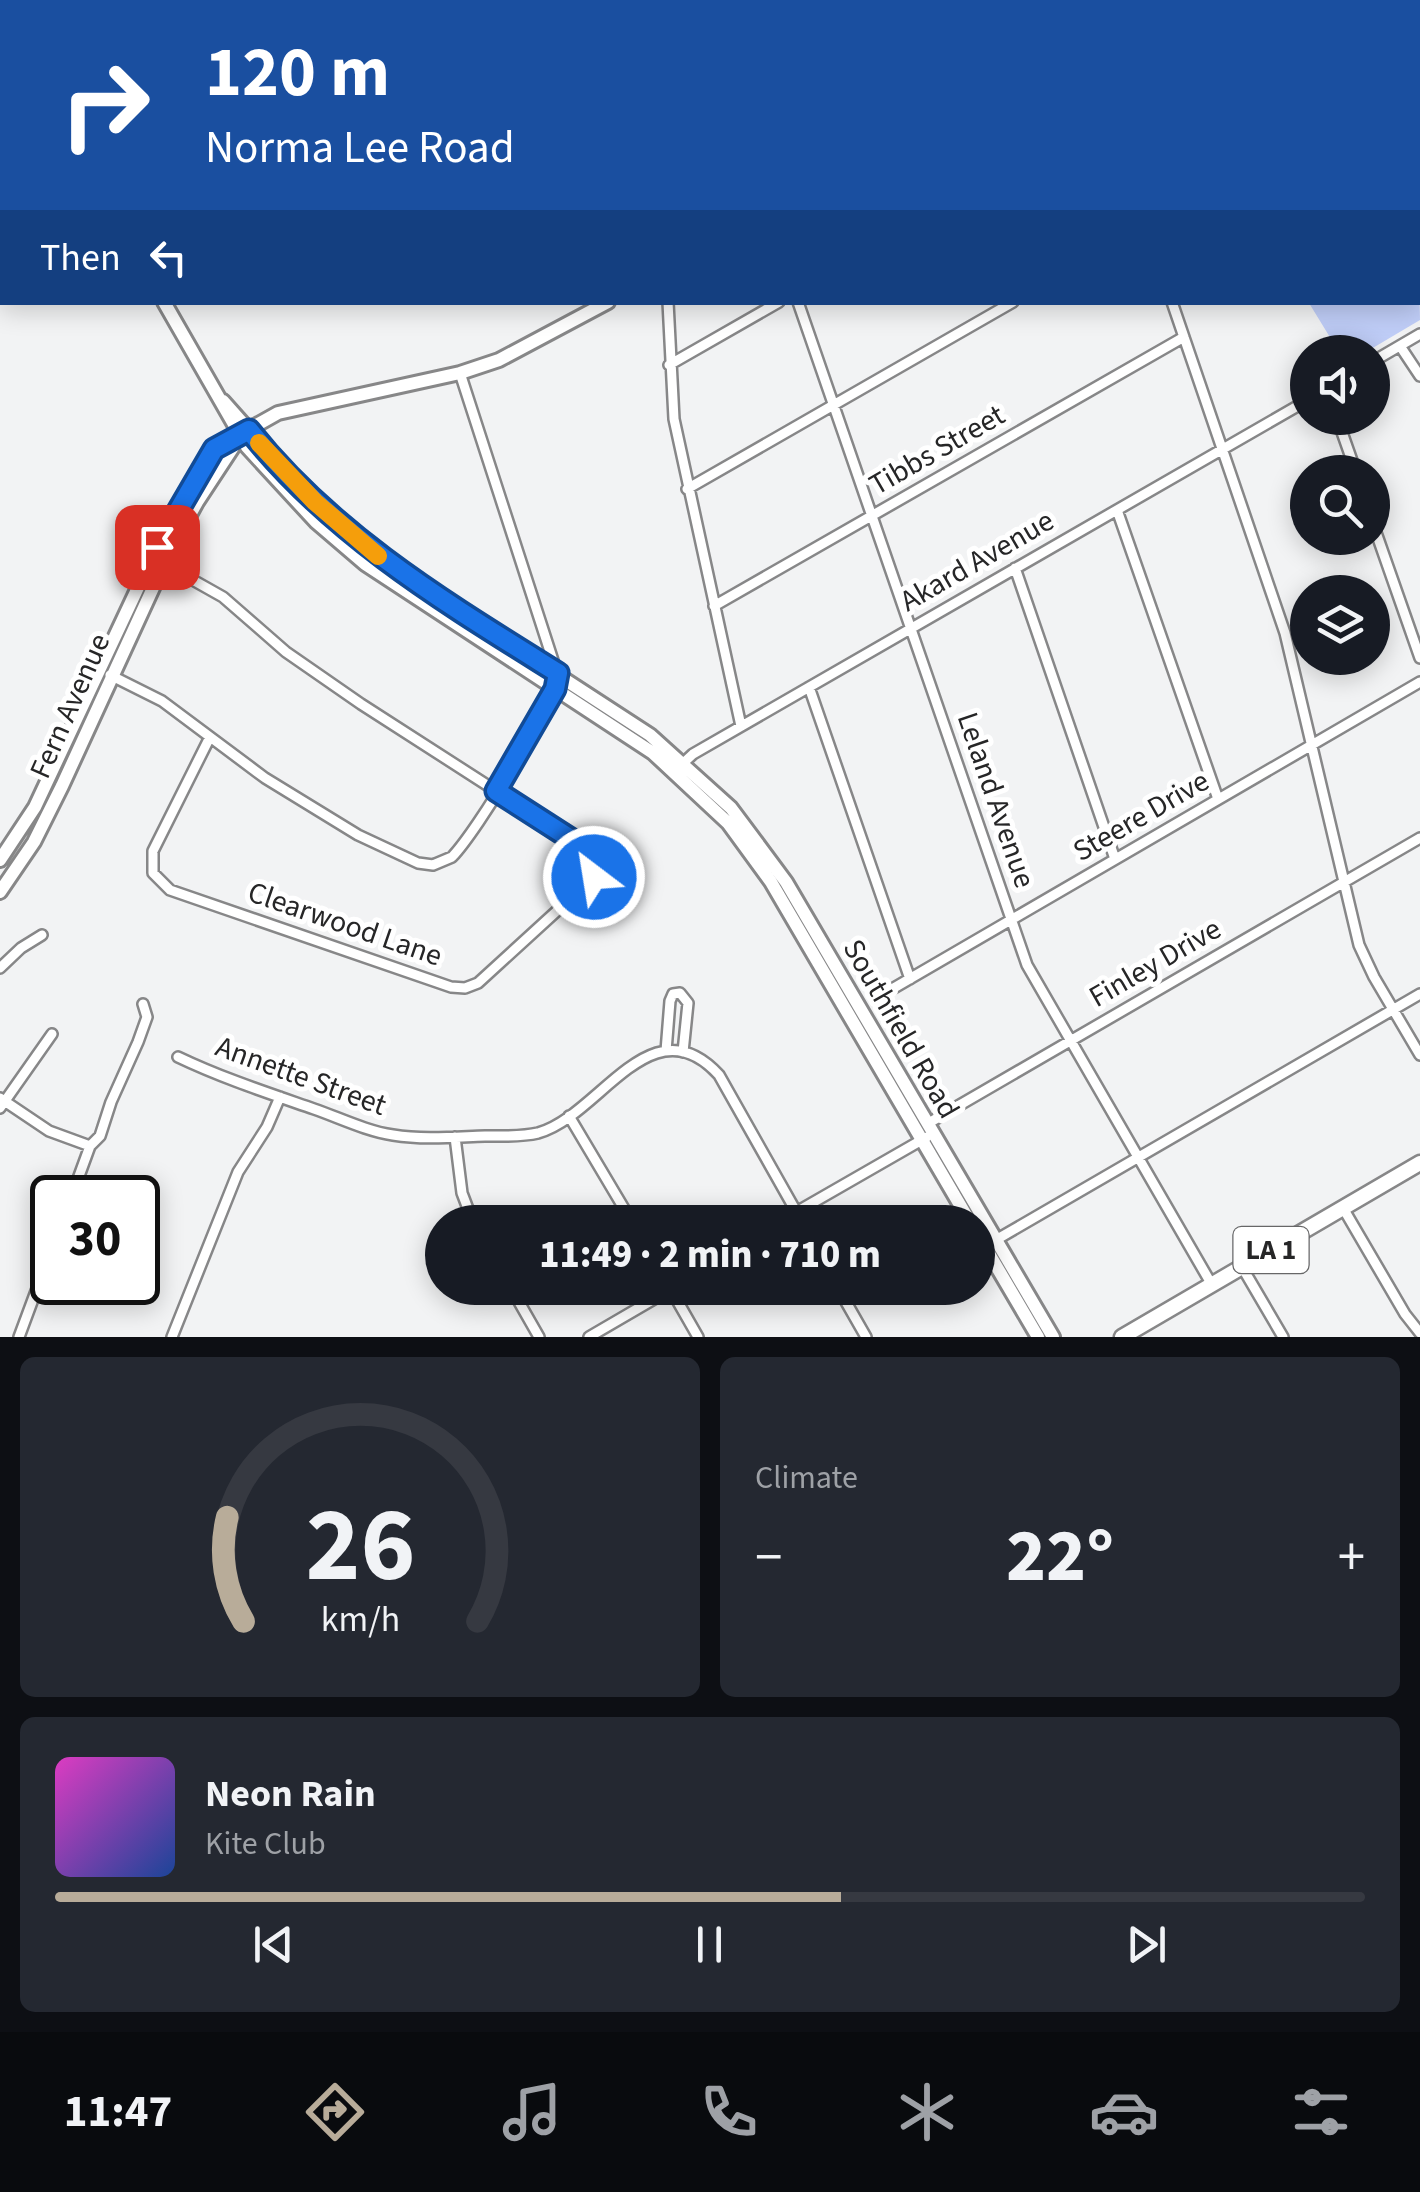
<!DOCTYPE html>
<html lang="en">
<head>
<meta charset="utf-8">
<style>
	:root { --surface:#171b24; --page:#242831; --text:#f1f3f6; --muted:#9ea1a6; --line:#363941; --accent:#b8ac99 }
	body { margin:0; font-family:"Source Sans 3",sans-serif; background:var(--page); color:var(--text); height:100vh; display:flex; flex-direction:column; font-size:38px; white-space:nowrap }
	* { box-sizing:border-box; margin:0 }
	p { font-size:32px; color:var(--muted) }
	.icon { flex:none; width:55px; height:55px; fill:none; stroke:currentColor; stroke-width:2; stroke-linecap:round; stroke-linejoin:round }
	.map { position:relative; height:1337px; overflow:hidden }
	.panel { display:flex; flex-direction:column; gap:20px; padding:20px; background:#0d0f14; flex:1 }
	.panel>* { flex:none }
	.top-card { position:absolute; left:0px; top:0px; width:1420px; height:305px; box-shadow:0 5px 25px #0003; background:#1a4fa0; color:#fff; overflow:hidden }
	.buttons { position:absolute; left:1290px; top:335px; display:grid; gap:20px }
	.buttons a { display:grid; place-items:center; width:100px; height:100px; border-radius:50%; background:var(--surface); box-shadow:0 5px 25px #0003; font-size:50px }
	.speed { position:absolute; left:30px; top:1175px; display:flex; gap:20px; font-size:50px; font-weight:700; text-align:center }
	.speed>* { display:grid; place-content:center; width:130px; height:130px; border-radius:50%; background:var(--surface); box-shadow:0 5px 25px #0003; line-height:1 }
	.speed .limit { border:5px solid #111; border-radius:15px; background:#fff; color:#111 }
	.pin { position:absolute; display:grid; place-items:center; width:85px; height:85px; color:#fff; margin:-42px; border-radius:20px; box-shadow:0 5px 15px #0006 }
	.me { position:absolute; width:110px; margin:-55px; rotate:329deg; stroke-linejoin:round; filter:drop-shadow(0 0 8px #0008) }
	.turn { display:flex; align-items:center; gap:35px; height:210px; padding:0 40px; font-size:45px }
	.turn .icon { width:130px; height:130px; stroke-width:2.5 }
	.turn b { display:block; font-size:70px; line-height:85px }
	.then { display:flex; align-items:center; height:95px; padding:0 40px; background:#0003; gap:20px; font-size:38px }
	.big { font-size:75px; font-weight:800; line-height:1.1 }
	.panel .card { flex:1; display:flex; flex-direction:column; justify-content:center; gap:15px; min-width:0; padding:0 35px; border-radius:15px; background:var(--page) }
	.panel .dial { align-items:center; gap:0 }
	.dial svg { height:260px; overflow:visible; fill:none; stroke:var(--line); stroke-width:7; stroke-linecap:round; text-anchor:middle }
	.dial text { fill:var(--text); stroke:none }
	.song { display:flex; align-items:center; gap:30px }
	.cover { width:120px; height:120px; border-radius:15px; background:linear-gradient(135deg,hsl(310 70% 55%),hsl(220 70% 35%)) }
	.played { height:10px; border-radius:5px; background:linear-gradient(90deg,var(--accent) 60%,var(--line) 60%) }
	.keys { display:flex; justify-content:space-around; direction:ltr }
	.heat { display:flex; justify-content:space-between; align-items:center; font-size:55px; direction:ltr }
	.panel .tiles { flex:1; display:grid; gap:20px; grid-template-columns:1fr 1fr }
	.card:last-child { grid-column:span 2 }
	.trip { position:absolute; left:425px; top:1205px; width:570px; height:100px; border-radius:50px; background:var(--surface); box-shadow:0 5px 25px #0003; font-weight:800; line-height:100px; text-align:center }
	.menu { display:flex; height:160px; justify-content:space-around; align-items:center; background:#090b0e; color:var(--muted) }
	.menu .icon { width:70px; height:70px }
	.menu .selected { color:var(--accent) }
	.menu b { font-size:45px; color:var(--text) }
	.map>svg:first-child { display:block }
</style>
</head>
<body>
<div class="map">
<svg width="1420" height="1337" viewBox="0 0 1420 1337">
	<rect width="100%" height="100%" fill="#f2f3f4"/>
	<path fill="#bfcdf7" d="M1418,223L1420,320L1366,352H1339L1309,303L1418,302Z"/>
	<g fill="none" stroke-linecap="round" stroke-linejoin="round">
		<defs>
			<path id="street" d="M498,0L500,2
				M834,0L838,2
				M995,0L996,2
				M1281,0L1284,2
				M1308,0L1310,2
				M397,2L401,0
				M520,2L521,0
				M1087,2L1090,0
				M1223,2L1227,0
				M1259,2L1263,0
				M1295,2L1300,0
				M1418,166L1420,170
				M0,243H2
				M668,302L674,419L741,726
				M798,302L1027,965L1212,1285
				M1172,302L1285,633L1359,945L1374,977L1420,1055
				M1400,346L1420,376
				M1372,362L1420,334
				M669,365L779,302
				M1337,418L1356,472
				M687,489L1013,302
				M1117,510L1218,799
				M1372,521L1420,658
				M159,561L223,597L286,652L361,704L588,850L596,865L594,877L478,983L465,988L451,987L170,890L153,873V851L210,737
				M1015,568L1115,859
				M714,606L1184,337
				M110,675L162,701L265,778L358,835L418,863L433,865L452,857C478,830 552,708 557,673L460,373
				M809,687L910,979
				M680,766L693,754L1308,400
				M0,968L21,948L42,935
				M887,992L1420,682
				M666,1051L670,1001L673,994L680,993L688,1003L683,1052
				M178,1057C222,1078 268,1093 314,1109C340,1118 366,1131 393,1135C424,1140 455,1137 485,1136C502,1136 521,1137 538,1133C600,1116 651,1001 719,1075L802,1222
				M0,1098L49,1131L90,1146L100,1136L111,1102L138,1042L147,1017L143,1004
				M0,1108L52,1034
				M569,1116L632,1222
				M927,1124L1420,838
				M455,1137L462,1193L473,1222
				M71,1198L90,1146
				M1343,1208L1405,1314L1420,1333
				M779,1222L927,1137
				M994,1241L1420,994
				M1242,1267L1283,1337
				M511,1288L539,1337
				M670,1288L698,1337
				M838,1288L866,1337
				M19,1337L52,1248
				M172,1337L238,1172L267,1127L280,1097
				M589,1337L673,1288"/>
			<path id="secondary" d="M102,2L106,0
				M751,2L752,0
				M0,17L2,22
				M0,62L2,61
				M164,302L247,447L316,522L365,564L653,753L728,823L771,882L970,1222
				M223,401L294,481L351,534L395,569L650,735L731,808L786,882L1053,1337
				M0,860L35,807L157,547L214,449L278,413L460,373L499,360L608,302
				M0,892L34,842L62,786L169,553L197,502L239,438
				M978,1235L1038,1337"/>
			<path id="primary" d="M1122,1337L1420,1163"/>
		</defs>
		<use href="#street" stroke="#878788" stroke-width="14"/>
		<use href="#secondary" stroke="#878788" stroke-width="18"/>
		<use href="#primary" stroke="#878788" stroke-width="19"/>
		<use href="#street" stroke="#fff" stroke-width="9"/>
		<use href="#secondary" stroke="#fff" stroke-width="12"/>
		<use href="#primary" stroke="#fff" stroke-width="14"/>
	</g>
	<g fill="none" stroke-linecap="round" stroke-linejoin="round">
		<defs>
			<path id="route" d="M157,547L214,449L249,430C332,535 446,603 558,673L555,689L496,791L588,850L596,865L594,877"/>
		</defs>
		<use href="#route" stroke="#114b97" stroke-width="25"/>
		<use href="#route" stroke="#1a73e8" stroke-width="18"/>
		<path stroke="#f59e0b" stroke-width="18" d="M259,443L315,502L378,556"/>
	</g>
	<g text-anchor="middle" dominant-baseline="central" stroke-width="10" stroke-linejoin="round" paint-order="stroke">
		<rect fill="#fff" stroke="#676768" stroke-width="2.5" x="1233.5" y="1227" width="75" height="46" rx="8"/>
		<g font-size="28" font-weight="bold" fill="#262627">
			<text x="1271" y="1250">LA 1</text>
		</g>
		<g font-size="30" fill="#262627" stroke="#fff">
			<text transform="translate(937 450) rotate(-30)">Tibbs Street</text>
			<text transform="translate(977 561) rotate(-30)">Akard Avenue</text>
			<text transform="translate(70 706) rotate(-66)">Fern Avenue</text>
			<text transform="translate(996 800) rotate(71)">Leland Avenue</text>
			<text transform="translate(1141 816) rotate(-30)">Steere Drive</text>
			<text transform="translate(345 924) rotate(19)">Clearwood Lane</text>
			<text transform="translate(1155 963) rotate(-30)">Finley Drive</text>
			<text transform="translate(901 1029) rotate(60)">Southfield Road</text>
			<text transform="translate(301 1076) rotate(20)">Annette Street</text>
		</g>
	</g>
</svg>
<div class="buttons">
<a><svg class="icon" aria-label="sound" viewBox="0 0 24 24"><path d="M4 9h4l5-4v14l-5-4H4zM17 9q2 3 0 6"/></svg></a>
<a><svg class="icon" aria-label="search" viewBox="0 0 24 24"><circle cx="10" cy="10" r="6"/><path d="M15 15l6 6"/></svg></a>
<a><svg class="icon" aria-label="layers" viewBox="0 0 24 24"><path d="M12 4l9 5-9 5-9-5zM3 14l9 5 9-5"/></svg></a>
</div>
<div class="speed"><div class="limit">30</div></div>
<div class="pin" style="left:157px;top:547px;background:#d93025"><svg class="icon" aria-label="arrive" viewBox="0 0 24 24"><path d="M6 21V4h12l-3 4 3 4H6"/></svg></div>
<svg class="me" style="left:594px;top:877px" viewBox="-20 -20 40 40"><circle r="17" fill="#1a73e8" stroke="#fff" stroke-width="3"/><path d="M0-11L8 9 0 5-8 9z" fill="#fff"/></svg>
<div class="trip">11:49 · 2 min · 710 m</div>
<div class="top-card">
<div class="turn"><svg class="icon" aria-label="right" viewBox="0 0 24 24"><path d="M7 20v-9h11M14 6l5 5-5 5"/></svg><div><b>120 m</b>Norma Lee Road</div></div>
<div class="then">Then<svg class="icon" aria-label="left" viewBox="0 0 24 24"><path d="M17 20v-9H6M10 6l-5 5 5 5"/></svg></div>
</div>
</div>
<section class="panel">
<div class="tiles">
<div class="card dial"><svg viewBox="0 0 100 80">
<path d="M14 69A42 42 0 1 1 86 69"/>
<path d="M14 69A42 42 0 0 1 9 37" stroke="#b8ac99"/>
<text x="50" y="56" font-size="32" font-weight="700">26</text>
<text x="50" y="72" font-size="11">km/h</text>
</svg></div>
<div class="card"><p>Climate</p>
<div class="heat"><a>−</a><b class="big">22°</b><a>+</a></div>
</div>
<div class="card">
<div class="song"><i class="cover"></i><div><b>Neon Rain</b><p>Kite Club</p></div></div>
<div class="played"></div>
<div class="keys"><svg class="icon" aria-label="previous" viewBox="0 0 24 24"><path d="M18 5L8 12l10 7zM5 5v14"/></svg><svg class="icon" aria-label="pause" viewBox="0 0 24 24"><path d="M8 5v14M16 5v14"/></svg><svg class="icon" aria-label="next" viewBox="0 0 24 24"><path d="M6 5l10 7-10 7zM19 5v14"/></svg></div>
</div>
</div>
</section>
<nav class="menu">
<b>11:47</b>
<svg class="icon selected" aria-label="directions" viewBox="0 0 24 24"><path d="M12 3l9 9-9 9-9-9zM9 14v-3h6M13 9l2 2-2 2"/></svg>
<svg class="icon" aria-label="music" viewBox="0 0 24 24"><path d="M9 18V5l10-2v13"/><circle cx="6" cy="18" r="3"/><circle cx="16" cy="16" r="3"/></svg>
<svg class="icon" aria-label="phone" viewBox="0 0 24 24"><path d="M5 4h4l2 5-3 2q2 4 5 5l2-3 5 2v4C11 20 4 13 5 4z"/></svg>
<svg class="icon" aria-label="climate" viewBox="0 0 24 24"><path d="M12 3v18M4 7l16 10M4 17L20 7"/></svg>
<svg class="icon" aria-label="car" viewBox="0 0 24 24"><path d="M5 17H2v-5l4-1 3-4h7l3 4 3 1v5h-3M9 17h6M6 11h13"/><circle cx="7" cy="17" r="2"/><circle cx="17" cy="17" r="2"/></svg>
<svg class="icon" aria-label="filters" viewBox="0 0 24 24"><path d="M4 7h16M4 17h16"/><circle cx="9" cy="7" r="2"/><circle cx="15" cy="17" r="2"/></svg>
</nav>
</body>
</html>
